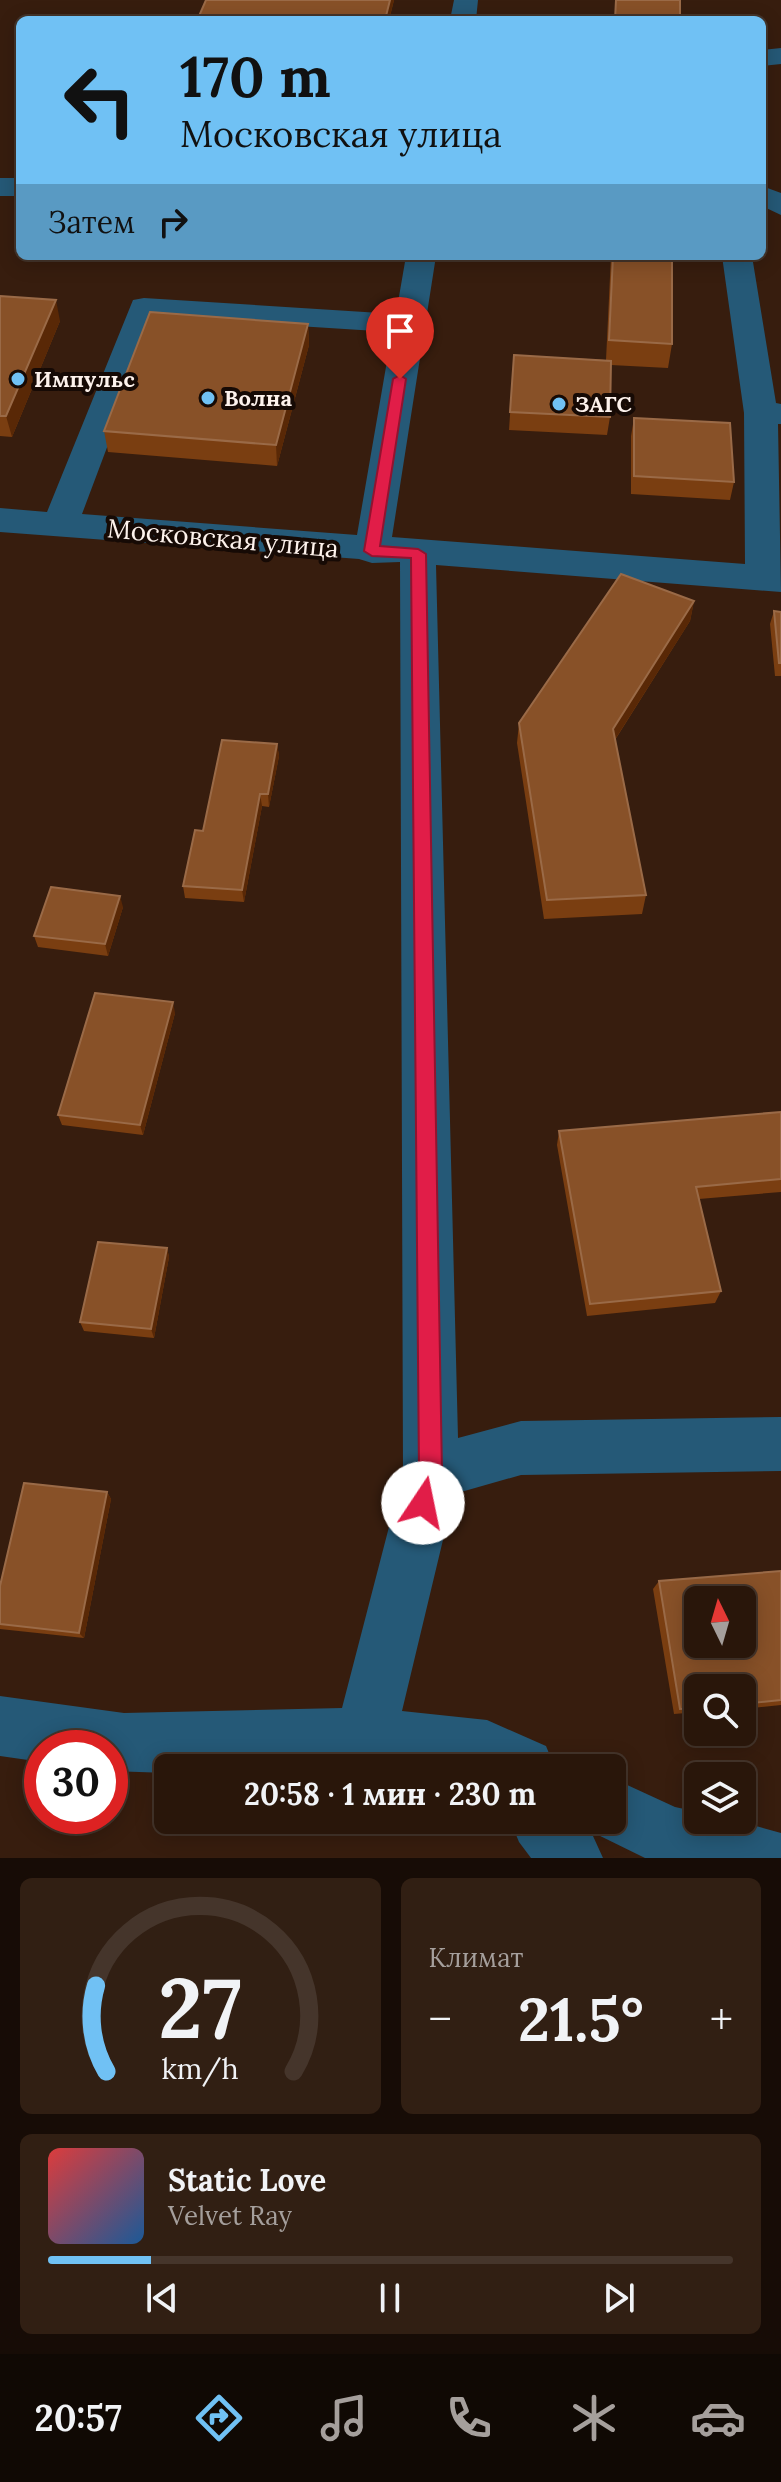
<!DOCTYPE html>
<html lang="ru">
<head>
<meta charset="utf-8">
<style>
	:root { --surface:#29160a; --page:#311f13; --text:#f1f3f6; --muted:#a59f9c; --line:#45352b; --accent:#70c1f4 }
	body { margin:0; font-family:Lora,serif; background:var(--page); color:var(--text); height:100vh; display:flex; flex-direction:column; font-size:30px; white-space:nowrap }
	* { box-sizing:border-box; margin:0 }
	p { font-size:26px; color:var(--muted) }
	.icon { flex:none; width:44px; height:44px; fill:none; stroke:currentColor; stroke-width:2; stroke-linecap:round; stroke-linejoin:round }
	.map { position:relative; height:1858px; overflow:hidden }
	.drawer { display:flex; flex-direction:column; gap:20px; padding:20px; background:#170c06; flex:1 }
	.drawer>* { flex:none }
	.guide { position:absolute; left:16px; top:16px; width:750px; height:244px; border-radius:12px; box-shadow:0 4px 20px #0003,0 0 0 2px var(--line); background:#70c1f4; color:#111; overflow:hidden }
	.needle { width:52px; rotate:355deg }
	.fabs { position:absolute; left:684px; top:1586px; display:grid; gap:16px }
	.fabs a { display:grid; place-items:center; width:72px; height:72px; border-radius:12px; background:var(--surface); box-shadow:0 4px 20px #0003,0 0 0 2px var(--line); font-size:40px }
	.speed { position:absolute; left:24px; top:1730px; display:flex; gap:16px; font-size:40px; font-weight:700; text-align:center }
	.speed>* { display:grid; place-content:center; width:104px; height:104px; border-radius:50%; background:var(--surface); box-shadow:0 4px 20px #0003,0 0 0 2px var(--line); line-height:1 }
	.speed .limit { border:12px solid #d22; background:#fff; color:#111 }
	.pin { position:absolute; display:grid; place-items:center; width:68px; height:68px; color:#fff; margin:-82px -34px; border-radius:50% 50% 50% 0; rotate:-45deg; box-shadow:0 0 8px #0007 }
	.pin .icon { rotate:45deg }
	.me { position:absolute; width:88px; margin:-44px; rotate:11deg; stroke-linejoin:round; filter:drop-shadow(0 0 6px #0008) }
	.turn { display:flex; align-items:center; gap:28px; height:168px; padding:0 32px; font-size:36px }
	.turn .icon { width:104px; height:104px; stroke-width:2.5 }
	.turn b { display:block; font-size:56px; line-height:68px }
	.then { display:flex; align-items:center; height:76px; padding:0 32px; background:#0003; gap:16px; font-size:30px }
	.big { font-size:60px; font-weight:700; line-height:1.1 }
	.drawer .tile { flex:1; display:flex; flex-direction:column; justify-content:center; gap:12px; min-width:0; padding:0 28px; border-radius:12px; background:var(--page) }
	.drawer .dial { align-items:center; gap:0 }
	.dial svg { height:208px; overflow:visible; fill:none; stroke:var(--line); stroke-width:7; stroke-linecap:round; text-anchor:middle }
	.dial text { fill:var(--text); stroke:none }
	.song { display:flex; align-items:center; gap:24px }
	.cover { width:96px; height:96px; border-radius:12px; background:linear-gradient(135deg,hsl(0 70% 55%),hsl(210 70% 35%)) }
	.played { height:8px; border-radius:4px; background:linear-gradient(90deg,var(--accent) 15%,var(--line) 15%) }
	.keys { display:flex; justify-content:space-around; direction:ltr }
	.heat { display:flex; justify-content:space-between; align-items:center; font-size:44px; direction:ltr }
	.drawer .tiles { flex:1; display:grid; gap:20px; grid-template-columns:1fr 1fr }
	.tile:last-child { grid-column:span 2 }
	.trip { position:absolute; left:154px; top:1754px; width:472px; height:80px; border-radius:12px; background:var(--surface); box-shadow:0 4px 20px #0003,0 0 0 2px var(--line); font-weight:700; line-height:80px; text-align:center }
	.tab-bar { display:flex; height:128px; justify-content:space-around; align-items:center; background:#100904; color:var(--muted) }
	.tab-bar .icon { width:56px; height:56px }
	.tab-bar .current { color:var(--accent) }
	.tab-bar b { font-size:36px; color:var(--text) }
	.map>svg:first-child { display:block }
</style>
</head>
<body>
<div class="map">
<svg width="781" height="1858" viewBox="0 0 781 1858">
	<rect width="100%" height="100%" fill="#371d0e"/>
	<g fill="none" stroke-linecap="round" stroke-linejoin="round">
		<path fill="#255977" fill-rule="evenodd" d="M454,0H478L476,20H450Z
			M781,48V64L762,66V50Z
			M0,178H20V196H0Z
			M762,186L781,193V215L762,206Z
			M406,256H436L392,537L745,564L744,413L722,256H752L776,403L781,404V424H778L781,592L436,565L458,1438L521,1421L781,1417V1471L521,1475L454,1494L402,1711L487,1720L546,1746L555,1768H168V1773L110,1771V1748H42V1762L0,1756V1696L124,1713L342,1708L403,1473L400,562L372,563L359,559L0,532V508L47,512L133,300L144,298L396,314ZM156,317L392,332L357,535L82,514Z
			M612,1778L675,1807L698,1812V1820H735L781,1833V1858H645L590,1831L585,1820H612Z
			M510,1820H581L593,1836L603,1858H531L519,1842Z"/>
	</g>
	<path fill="#7a3e11" d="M206,0H394L389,20H199V16Z
		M611,256H672V344L668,368L611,365L610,417L607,435L509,430L514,355L606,360Z
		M0,296L60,321L12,437L0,436Z
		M308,324L309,345L277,466L108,452L104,431Z
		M634,418L734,482L730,500L631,494V436Z
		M694,601L690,621L615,740L646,895L642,914L544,919L517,743L519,723Z
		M774,611L781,612V676H775L770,624Z
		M277,744L279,756L269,807L262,806L244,902L185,898L183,886L203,831Z
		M123,907L108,956L38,947L34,936Z
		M175,1013L143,1135L62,1125L58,1115Z
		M781,1112V1192L699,1199L721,1291L715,1303L587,1316L557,1145L559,1131Z
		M167,1248L169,1257L154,1338L84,1331L80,1322Z
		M107,1492L111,1499L84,1638L0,1629V1586Z
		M781,1571V1705L742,1709V1688H698V1712L674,1714L653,1589L659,1581Z"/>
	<path fill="#592806" d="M390,0H394L389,20H385Z
		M56,300L60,321L12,437L6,416Z
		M308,324L309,345L277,466L276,445Z
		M694,601L690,621L609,749L613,729Z
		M277,744L279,756L269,807L268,794Z
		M260,794L262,806L244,902L242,890Z
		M120,896L123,907L108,956L105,944Z
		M173,1002L175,1013L143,1135L140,1125Z
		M167,1248L169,1257L154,1338L151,1329Z
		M107,1492L111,1499L84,1638L79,1633Z"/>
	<path fill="#885128" stroke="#9a6a47" stroke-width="2" fill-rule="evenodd" d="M206,0H390L385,20L199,16Z
		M616,0H680V20H615Z
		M613,256H672V344L609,340Z
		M0,296L56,300L6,416H0Z
		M150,312L308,324L276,445L104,431Z
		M514,355L611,361L610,417L510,412Z
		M634,418L730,423L734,482L634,476Z
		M621,574L694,601L613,729L646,895L547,900L519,723Z
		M774,611L781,612V663H779Z
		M222,740L277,744L268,794H260L242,890L183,886L195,830L203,831Z
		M51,887L120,896L105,944L34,936Z
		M95,993L173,1002L140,1125L58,1115Z
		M781,1112V1179L696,1187L721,1291L590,1304L559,1131Z
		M98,1242L167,1248L151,1329L80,1322Z
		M24,1483L107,1492L79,1633L0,1624V1586Z
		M781,1571V1700L742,1704V1688H698V1708L680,1709L659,1581ZM698,1600H742V1644H698Z"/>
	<path fill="#e11d48" stroke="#92132f" stroke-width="2" d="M400,375L406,379L380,546L418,549L426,554L442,1473L432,1511L423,1514L415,1511L412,1503L419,1473L411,558L372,556L364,551L393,379Z"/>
	<g fill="#70c1f4" stroke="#160a05" stroke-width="3">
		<circle cx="18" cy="379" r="8"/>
		<circle cx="208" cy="398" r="8"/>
		<circle cx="559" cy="404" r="8"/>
	</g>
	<g text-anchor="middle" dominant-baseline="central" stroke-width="8" stroke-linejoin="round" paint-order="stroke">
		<g font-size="22" font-weight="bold" fill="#fdf2ec" stroke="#160a05" text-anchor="start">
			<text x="34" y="379">Импульс</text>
			<text x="224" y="398">Волна</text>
			<text x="575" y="404">ЗАГС</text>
		</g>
		<g font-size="26" fill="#fdf2ec" stroke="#160a05">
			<text transform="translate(223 538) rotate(5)">Московская улица</text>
		</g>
	</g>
</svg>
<div class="fabs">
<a><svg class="needle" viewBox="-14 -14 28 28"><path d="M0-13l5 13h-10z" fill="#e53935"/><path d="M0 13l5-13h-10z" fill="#a59f9c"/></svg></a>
<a><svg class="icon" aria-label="search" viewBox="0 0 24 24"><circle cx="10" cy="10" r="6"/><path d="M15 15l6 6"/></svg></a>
<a><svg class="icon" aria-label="layers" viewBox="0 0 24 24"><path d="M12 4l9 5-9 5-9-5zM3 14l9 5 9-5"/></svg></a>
</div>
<div class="speed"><div class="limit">30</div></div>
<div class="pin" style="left:400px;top:379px;background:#d93025"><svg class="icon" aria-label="arrive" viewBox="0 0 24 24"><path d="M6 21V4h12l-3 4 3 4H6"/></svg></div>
<svg class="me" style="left:423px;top:1503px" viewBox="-20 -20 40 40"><circle r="19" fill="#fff"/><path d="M0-13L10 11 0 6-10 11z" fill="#e11d48"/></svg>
<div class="trip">20:58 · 1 мин · 230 m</div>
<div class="guide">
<div class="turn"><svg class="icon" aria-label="left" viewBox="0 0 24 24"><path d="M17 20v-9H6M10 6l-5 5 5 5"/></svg><div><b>170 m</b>Московская улица</div></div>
<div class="then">Затем<svg class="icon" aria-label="right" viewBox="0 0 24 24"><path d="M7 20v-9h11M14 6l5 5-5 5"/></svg></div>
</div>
</div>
<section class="drawer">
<div class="tiles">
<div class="tile dial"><svg viewBox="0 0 100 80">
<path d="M14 69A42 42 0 1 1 86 69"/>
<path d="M14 69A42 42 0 0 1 10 36" stroke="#70c1f4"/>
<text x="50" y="56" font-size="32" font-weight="700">27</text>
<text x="50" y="72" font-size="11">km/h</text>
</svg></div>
<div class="tile"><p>Климат</p>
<div class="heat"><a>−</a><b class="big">21.5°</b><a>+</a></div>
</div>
<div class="tile">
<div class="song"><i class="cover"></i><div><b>Static Love</b><p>Velvet Ray</p></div></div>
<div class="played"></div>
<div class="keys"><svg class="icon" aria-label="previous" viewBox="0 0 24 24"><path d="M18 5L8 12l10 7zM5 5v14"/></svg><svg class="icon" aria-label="pause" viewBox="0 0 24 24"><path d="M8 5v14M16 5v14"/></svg><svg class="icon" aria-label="next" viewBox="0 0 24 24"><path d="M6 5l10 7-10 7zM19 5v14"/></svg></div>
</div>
</div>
</section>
<nav class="tab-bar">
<b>20:57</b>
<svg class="icon current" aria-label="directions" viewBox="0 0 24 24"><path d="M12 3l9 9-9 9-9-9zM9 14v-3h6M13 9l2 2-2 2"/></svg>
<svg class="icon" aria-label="music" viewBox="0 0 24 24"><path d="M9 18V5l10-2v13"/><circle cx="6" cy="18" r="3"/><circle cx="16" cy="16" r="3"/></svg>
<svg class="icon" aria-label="phone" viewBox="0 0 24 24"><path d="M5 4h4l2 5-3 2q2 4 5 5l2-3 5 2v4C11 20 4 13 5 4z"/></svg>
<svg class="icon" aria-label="climate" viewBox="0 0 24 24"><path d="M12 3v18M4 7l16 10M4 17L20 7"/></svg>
<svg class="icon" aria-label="car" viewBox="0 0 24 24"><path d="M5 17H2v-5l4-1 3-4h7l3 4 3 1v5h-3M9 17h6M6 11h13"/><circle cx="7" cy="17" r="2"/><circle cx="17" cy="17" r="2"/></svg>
</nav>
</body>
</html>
